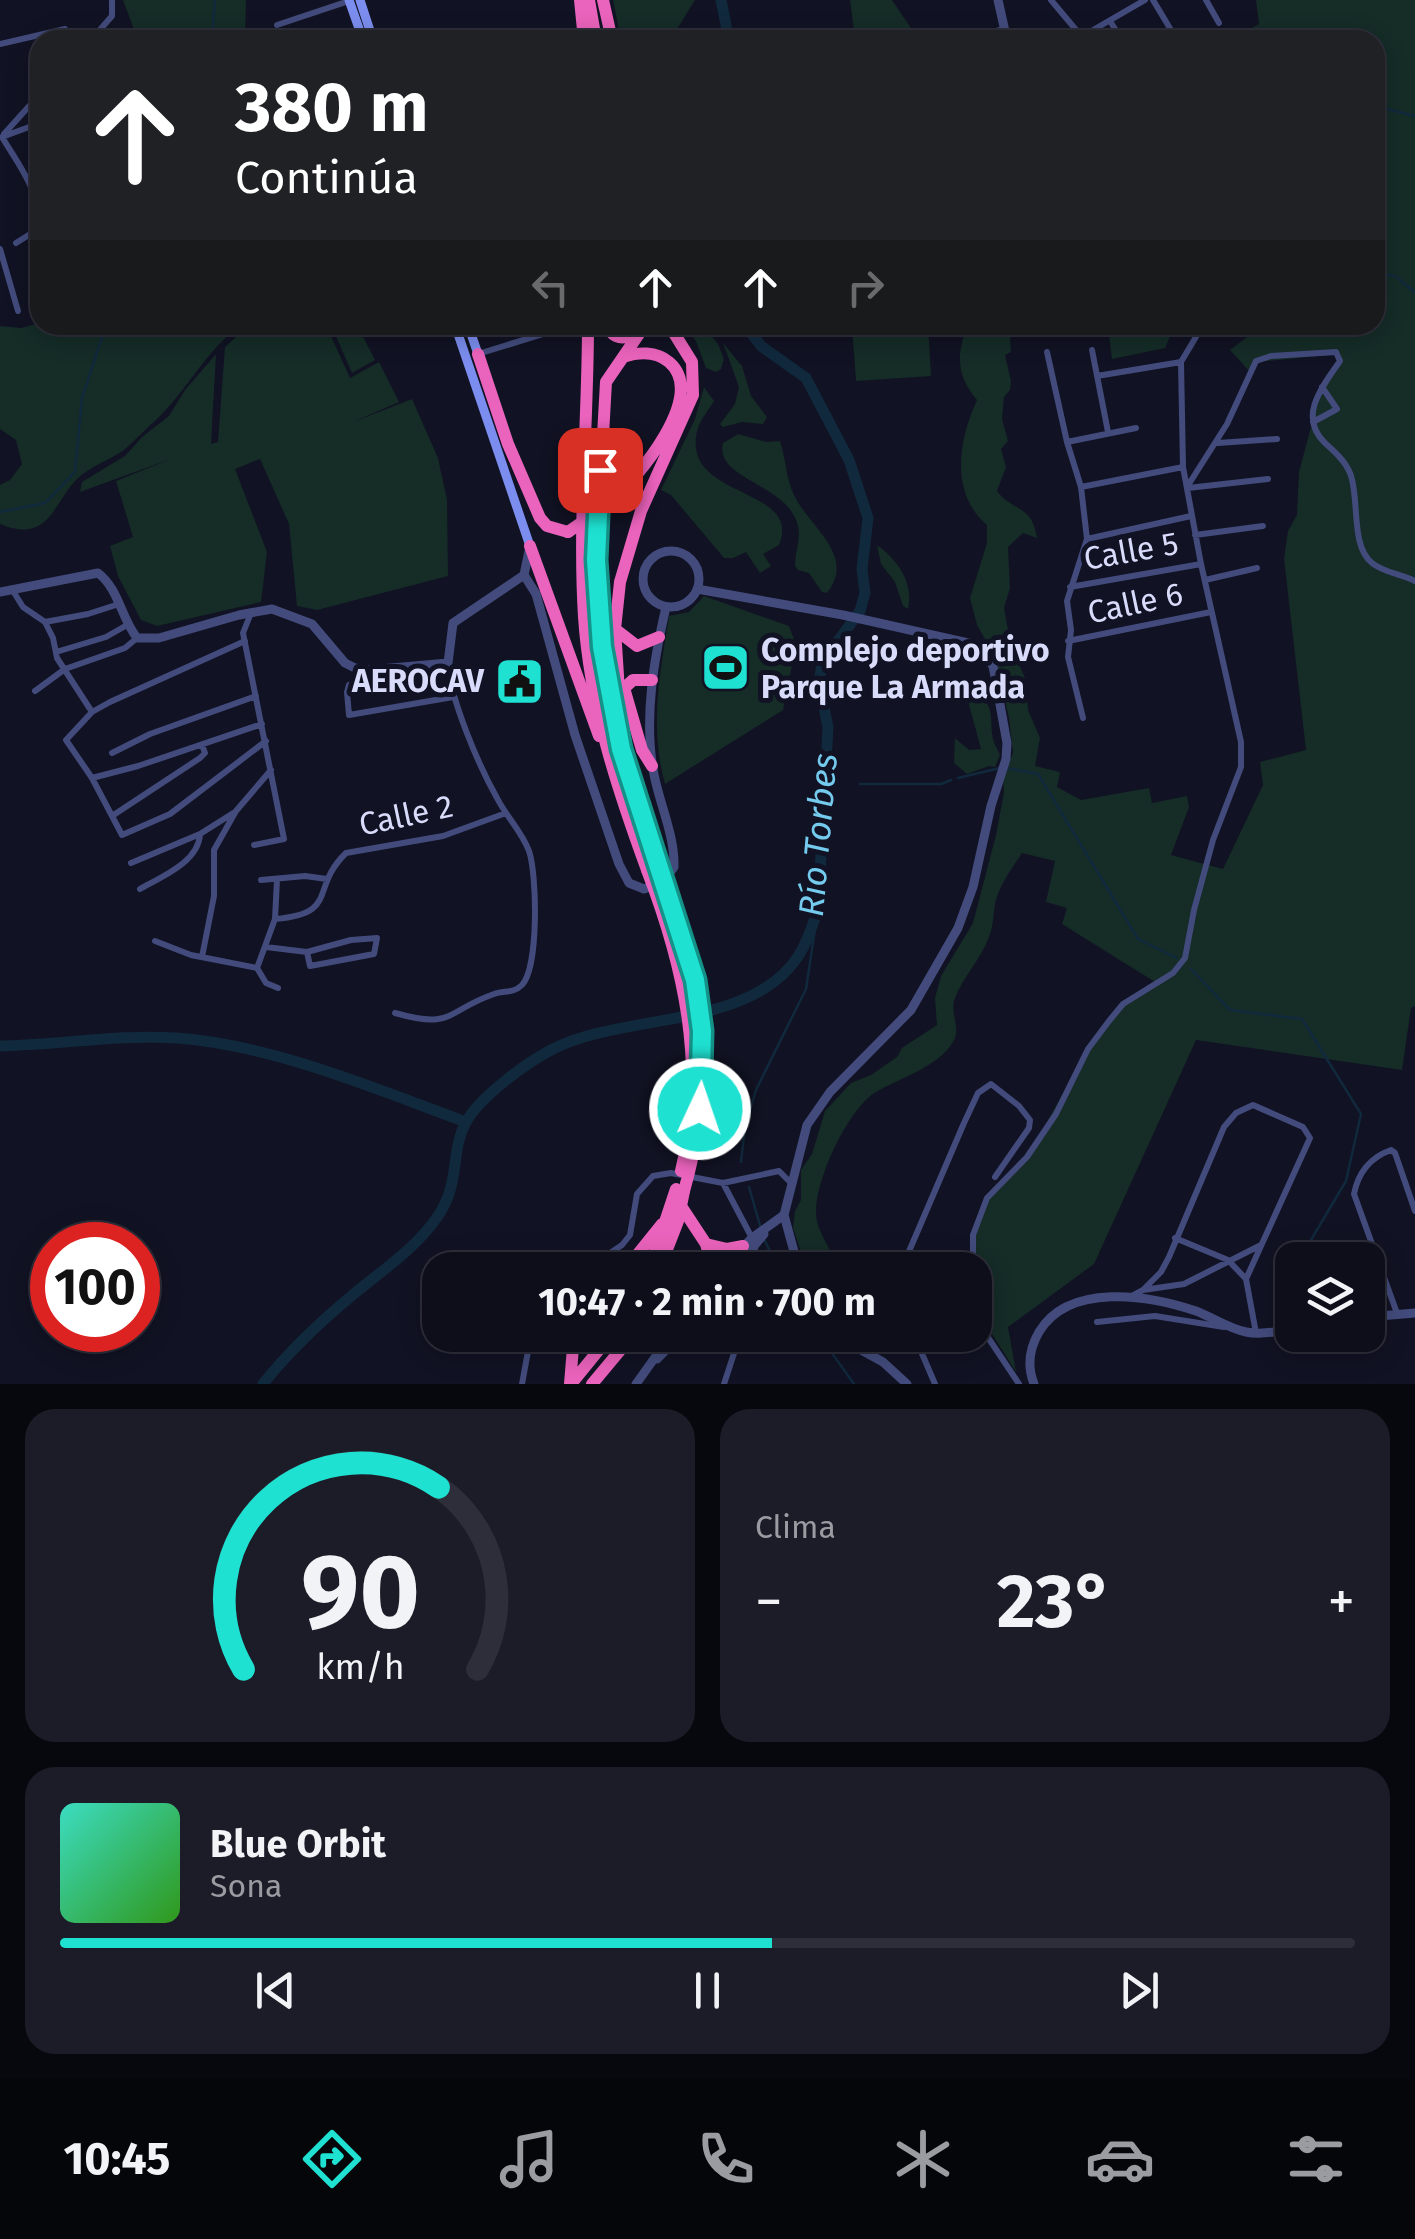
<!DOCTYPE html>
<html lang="es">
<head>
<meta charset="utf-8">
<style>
	:root { --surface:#0d0e1a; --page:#1b1c27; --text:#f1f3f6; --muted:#9a9ca2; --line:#2d2e39; --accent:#1ee1d1 }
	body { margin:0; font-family:"Fira Sans",sans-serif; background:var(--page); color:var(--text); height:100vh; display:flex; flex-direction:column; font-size:38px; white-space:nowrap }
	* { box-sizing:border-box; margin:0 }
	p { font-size:32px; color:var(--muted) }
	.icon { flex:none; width:55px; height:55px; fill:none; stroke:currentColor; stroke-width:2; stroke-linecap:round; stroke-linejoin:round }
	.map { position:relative; height:1384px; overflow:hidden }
	.details { display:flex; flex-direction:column; gap:25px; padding:25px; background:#07080e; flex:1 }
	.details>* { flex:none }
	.hud { position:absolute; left:30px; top:30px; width:1355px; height:305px; border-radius:30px; box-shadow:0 5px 25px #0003,0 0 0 2px var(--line); background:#202124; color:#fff; overflow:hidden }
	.buttons { position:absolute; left:1275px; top:1242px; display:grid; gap:20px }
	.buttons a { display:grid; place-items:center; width:110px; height:110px; border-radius:20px; background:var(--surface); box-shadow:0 5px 25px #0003,0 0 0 2px var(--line); font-size:50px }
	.speed { position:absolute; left:30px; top:1222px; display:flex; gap:20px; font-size:50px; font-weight:700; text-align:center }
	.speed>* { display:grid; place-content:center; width:130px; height:130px; border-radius:50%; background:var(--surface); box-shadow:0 5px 25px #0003,0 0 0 2px var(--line); line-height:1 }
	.speed .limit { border:15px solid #d22; background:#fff; color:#111 }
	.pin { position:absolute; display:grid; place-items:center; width:85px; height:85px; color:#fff; margin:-42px; border-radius:20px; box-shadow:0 5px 15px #0006 }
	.me { position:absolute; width:110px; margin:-55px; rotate:3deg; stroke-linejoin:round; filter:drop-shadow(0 0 8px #0008) }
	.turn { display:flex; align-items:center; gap:35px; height:210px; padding:0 40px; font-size:45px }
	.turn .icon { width:130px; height:130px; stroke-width:2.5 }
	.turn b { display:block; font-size:70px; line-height:85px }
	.lanes { display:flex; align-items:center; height:95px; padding:0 40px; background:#0003; justify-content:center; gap:50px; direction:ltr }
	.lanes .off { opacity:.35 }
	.big { font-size:75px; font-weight:700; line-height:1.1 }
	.details .widget { flex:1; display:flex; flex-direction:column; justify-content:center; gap:15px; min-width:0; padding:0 35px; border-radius:30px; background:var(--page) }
	.details .dial { align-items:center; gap:0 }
	.dial svg { height:260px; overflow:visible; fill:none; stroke:var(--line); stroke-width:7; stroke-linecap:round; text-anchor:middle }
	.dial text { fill:var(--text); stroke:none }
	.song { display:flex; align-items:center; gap:30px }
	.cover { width:120px; height:120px; border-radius:15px; background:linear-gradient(135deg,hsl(170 70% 55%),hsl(110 70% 35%)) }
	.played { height:10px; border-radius:5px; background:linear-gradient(90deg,var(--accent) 55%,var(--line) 55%) }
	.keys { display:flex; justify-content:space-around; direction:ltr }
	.heat { display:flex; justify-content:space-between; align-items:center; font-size:55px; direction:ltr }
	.details .tiles { flex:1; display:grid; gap:25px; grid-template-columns:1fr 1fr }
	.widget:last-child { grid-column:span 2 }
	.trip { position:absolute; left:422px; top:1252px; width:570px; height:100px; border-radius:30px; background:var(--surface); box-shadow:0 5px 25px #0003,0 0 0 2px var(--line); font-weight:700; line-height:100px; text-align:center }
	.dock { display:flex; height:160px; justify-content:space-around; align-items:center; background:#05060a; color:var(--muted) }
	.dock .icon { width:70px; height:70px }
	.dock .selected { color:var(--accent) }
	.dock b { font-size:45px; color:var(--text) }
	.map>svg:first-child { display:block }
</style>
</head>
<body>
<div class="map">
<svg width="1415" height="1384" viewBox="0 0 1415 1384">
	<rect width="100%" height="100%" fill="#111223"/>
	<path fill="#152c27" d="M123,0H246L245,40H138Z
		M613,0H695L677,29V40H621Z
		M850,0H892L919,40H860L854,31Z
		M1256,0H1415V1006L1411,1008L1402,1070L1196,1040L1094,1264L1008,1327L1016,1372L992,1334L972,1232L987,1198L1027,1157L1088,1049L1123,1004L1155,982L1062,924L1067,908L1046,902L1055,861L1022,853C1013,867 1001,883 996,900C993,912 994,925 989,937C981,959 963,977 955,998C949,1012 962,1028 953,1042C938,1067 900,1078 876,1092C848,1108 810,1188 817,1221C819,1233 833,1252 838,1270H807L793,1228L795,1211L801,1200V1170L812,1154L825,1111L851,1083L871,1075L897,1057L902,1048L937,1025L935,998L941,976L973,923L996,835L1004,792L1003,776L1013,753L1009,718L995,657L977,625L970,598L987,543V525C950,494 958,441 977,400C956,375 956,354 968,325H1018L1010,339L1011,352L1005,355L1011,381L1010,390L1004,397L1002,419L1008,441L1001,449L1006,467L997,491C1013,512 1032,504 1037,538L1023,533L1008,547L1010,588L1004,608L1011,646L1025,678L1028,710L1040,738L1035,766L1060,772L1057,787L1081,800L1149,788L1152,803L1187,796L1189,807L1171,855L1223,869L1263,785L1260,762L1306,750L1284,559L1288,531L1297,515L1299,472L1312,423L1311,412L1339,361L1338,354L1256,362L1250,372L1230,350L1263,325H1375V40H1231L1259,24Z
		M40,323L241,325C206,350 188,389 158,418C147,428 135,440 124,450C110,460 90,466 77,479C52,505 49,544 0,524V485L10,480L22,464L16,440L0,429V326L21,328Z
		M249,325H326L350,378L379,362L399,402L353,422L412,399L438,458L447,500L448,576L317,610L297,606L289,524L260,459L235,469L267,552L261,602L157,626L141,620L118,576L110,546L133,537L116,481L168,460L80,492L82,482L125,456L142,437L169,416L185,390L216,354L211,444L218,442L225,347Z
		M331,325H357L375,360L352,373Z
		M683,325H702L718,344L724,359L721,369L716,372L706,368L696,341Z
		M852,325H928L931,376L856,381Z
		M1100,325H1175L1165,348L1112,359L1109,334Z
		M723,343L742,366L751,396L767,417L763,424L742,422L723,427L720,424L735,404L739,387Z
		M704,387L714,401C709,410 701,418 698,428C677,500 804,485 779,545L763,554L771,566L760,573L746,552L733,558H724L671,495L661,490L695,419Z
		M738,434L767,442L780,441C786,459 786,478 794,495C809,527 857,555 827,593L822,592L809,573L798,570L795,566C795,552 801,539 798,526C788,483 714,480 723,443Z
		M877,545C898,560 914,583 908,609L903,606L895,582L881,564Z
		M704,596L789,626L796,645L783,710L665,784C649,727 660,673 669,616L689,612Z
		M971,696C997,700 989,719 993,739C994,744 998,750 1000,755L995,767L989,766L967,774L954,763L955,738L969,750L981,749L968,701Z"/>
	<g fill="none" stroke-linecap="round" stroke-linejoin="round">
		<path stroke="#11293d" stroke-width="2.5" d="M212,40L215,0
			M1375,106L1415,116
			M1375,273L1395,276L1415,292
			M0,512L45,503L75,472L82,398L106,325
			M1006,768L1038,774L1138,939L1177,958
			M958,778L1000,768
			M860,784H941L951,780
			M1191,969L1230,1010L1302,1019L1361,1114L1346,1181L1299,1260
			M741,1162L745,1127L756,1090L806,989L818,909
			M749,1187L761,1229
			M765,1241L779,1270
			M1291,1275L1292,1272
			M819,1335L854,1384"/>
		<path stroke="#11293d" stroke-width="11" d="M721,0L729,40
			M0,1046C58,1045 119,1034 177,1038C273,1045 376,1089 466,1122
			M263,1384C290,1350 321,1321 355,1293C384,1269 416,1248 438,1216C461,1182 450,1151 466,1122C480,1097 527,1062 553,1049C623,1013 749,1029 797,958C807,944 812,926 818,909L828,727L819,683L822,663L860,611L865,593L862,569L868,518L849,460L806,378L761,346L745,325"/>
		<path stroke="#424b7c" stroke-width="6" d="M1051,0L1082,37
			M1153,0L1177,40
			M1206,0L1219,23
			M1110,21L1122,40
			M277,25L349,1
			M1081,37L1145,0
			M965,39L1004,29
			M91,40L112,16V0
			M0,44L65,29
			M4,134L40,94
			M16,243L35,231C46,198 18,164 2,137L40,123
			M0,249L18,311
			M1092,350L1108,432
			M1047,352L1067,442L1081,487L1087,539L1067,601L1071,630L1068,657L1083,718
			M478,354L572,325
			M1097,376L1181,362
			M1313,422L1337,409L1322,387
			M1067,442L1136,428
			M1218,443L1277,439
			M1081,487L1183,467
			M1187,487L1227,424L1256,361L1271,356L1336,352L1340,361C1323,386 1297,416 1325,443C1335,452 1345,461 1350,473C1360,497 1350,546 1372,563C1384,573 1402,574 1415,581
			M1188,488L1268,479
			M1195,535L1263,526
			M1087,539L1191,516
			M1205,580L1257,568
			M1070,587L1201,564
			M13,591L23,607L45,622L53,638L57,658L92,712
			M251,613L243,633L284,839L254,845
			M45,622L88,614L119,604
			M245,641L110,702L92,712L66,740L92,778L122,835L170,814L266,741
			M1068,641L1211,612
			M56,652L106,637L127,625
			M399,668C390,685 366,680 349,685L347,692L349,715L453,697
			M35,691L65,669L125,648L137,638
			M112,753L150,734L256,696
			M92,778L138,766L262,724
			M112,816L200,758L205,753L202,745
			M131,863L200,834
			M261,880L305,876L327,879
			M140,889C161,877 199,862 200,834L235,812
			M275,919C340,913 309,889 346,853L443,836L506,813
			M155,941L191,955L257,968L266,983L278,988
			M266,947L307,952L351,940L377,938L374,954L310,966L307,952
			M202,957L214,896V850L236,811L271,770
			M257,968L275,919L277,880
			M395,1013C454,1030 445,1011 494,994C504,990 513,994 522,985C539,967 537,874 529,851C522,832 506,816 497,798C479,766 450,699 448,663
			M723,1183L752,1238
			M1175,1238L1228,1260L1246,1279
			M755,1246L756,1270
			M1317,1256L1318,1260
			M585,1270L622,1245L630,1235L637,1194L653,1176L671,1173L723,1183L779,1171L792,1184
			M901,1270L964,1123L978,1093L991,1084L1019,1106L1030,1120L1029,1128L995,1177
			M973,1270V1235L987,1198L1027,1157L1056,1114L1088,1049L1109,1021L1123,1004L1173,973L1185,958L1194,910L1213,840L1241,767V742L1201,564L1183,467L1181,362L1203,325
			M975,1279L987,1336L1019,1384
			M1143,1290L1161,1272L1169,1257L1224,1127L1236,1113L1253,1105L1303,1127L1310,1138L1246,1279L1256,1333
			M1130,1297L1143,1290L1184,1284L1261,1245
			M1398,1316L1354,1194C1358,1173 1369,1158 1391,1150L1395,1153L1415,1211
			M1097,1322L1155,1316L1224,1327
			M914,1335L935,1384
			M522,1384L531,1335
			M724,1384L740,1335"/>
		<path stroke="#424b7c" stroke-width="9" d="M998,0L1007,40
			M530,546L524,575L536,594L575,735L619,864L629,883L644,889L663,882L674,867C675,834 658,801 653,769C644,716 654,659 666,607
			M643 579a28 28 0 1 1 56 0a28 28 0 1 1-56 0Z
			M697,589L843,615L977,645L993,666L1007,743L1006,759L991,806L973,887L958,928L911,1010L830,1092L807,1125L784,1215L799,1270
			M0,592L98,573C119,589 121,618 137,638H159L239,615L272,609L312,624L345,663L355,668L369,670L448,663L453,623L524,575
			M721,1270L752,1238L784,1215
			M734,1270L764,1234
			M1368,1317L1415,1313
			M834,1335L883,1362L907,1384
			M657,1359L681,1335
			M636,1384L671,1335
			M1034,1384C1027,1366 1029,1349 1039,1332C1069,1282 1149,1295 1196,1311C1212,1317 1229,1329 1246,1332C1261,1335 1278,1332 1292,1329"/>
		<path stroke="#7b8dee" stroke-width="9" d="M349,0L363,40
			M360,0L373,40
			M455,325L530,546
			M468,325L478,354"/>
		<path stroke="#ea63bc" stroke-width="12" d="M580,0L584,40
			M589,0L596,40
			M603,0L612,40
			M588,325C588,422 578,520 584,617C590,706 617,788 647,870
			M608,325C610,336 620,340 630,336L636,325
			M645,325L606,382L596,560L603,647L617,734L658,866
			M478,354L508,444L540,518L547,526L568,532
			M610,503C636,479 709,396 669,362C656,351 638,352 623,357
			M530,546L599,736
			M615,629L637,646L659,637
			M624,688L642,750L652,766
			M620,692L633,680H652
			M620,707L615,629L620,582L641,511L693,395L692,362L669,325
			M681,1206L706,1244L713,1270
			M706,1244L727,1249L743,1246
			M625,1270L662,1224
			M649,1270L676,1189
			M659,1270L678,1221L684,1191
			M732,1270L736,1267
			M570,1384L574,1335
			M571,1384L611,1335
			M592,1384L633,1335"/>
		<path stroke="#ea63bc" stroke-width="12" d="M568,532L610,503
			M658,866C701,980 718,1072 684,1191
			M647,870C684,966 707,1068 681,1171"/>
	</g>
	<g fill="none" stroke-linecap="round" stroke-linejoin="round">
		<defs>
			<path id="route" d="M600,470L596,560L602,647L621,749L695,980L702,1031L700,1109"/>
		</defs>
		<use href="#route" stroke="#149288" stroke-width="25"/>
		<use href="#route" stroke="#1ee1d1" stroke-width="18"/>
	</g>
	<defs>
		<symbol id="stadium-square" viewBox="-11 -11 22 22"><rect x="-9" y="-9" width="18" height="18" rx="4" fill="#1ee1d1" stroke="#111223"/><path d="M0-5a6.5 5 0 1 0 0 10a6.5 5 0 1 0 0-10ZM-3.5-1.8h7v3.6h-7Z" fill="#111"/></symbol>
		<symbol id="civic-square" viewBox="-11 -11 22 22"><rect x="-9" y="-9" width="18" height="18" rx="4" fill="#1ee1d1" stroke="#111223"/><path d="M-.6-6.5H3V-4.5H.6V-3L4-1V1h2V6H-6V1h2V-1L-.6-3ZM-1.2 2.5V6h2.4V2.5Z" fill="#111"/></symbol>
	</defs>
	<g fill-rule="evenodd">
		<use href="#stadium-square" x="698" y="640" width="55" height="55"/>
		<use href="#civic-square" x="492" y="654" width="55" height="55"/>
	</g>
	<g text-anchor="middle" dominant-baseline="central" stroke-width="10" stroke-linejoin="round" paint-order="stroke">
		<g font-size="32" fill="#d8dbfa" stroke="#111223">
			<text transform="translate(1131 551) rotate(-10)">Calle 5</text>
			<text transform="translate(1135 603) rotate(-12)">Calle 6</text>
			<text transform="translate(406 815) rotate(-12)">Calle 2</text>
		</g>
		<g font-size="32" font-weight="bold" fill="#d8dbfa" stroke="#111223" text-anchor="start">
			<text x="761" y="650">Complejo deportivo<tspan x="761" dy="37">Parque La Armada</tspan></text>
			<text x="484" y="681" text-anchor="end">AEROCAV</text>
		</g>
		<g font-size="35" font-style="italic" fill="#74cbed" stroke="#111223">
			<text transform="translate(818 835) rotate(-85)">Río Torbes</text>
		</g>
	</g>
</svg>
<div class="buttons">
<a><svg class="icon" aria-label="layers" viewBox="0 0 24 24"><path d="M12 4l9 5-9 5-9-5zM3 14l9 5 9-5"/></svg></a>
</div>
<div class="speed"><div class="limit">100</div></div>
<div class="pin" style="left:600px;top:470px;background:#d93025"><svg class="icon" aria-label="arrive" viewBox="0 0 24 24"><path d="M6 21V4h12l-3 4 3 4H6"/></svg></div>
<svg class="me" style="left:700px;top:1109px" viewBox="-20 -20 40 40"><circle r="17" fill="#1ee1d1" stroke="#fff" stroke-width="3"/><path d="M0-11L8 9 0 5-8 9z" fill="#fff"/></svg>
<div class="trip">10:47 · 2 min · 700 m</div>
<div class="hud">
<div class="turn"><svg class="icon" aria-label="ahead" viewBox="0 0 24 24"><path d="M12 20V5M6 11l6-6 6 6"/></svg><div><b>380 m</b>Continúa</div></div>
<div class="lanes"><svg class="icon off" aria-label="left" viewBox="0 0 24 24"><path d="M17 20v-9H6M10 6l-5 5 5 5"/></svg><svg class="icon" aria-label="ahead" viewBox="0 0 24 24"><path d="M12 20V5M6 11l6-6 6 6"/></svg><svg class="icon" aria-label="ahead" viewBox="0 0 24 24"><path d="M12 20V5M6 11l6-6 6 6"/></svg><svg class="icon off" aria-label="right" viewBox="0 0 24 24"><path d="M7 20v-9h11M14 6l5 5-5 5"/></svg></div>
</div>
</div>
<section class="details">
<div class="tiles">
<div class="widget dial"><svg viewBox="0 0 100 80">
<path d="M14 69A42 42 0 1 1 86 69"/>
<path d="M14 69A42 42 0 0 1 74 13" stroke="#1ee1d1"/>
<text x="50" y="56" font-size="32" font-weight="700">90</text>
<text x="50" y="72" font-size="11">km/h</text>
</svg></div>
<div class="widget"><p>Clima</p>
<div class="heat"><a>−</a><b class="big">23°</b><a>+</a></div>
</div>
<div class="widget">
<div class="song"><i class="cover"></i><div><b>Blue Orbit</b><p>Sona</p></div></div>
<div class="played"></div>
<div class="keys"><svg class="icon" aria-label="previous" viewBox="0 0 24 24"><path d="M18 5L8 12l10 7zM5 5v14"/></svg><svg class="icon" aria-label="pause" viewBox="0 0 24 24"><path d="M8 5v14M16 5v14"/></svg><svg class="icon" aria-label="next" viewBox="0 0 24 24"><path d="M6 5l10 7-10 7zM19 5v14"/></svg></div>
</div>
</div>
</section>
<nav class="dock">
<b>10:45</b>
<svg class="icon selected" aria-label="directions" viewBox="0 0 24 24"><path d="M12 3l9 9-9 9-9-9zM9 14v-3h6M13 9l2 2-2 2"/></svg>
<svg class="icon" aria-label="music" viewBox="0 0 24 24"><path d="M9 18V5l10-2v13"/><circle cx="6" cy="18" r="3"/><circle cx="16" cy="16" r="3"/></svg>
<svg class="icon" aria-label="phone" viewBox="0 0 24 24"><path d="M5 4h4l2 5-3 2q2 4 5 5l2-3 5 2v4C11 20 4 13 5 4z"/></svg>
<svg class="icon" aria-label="climate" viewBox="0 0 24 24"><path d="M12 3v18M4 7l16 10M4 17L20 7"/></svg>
<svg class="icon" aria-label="car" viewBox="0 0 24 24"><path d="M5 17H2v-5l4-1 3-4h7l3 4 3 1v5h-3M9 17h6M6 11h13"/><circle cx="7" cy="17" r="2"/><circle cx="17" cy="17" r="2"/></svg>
<svg class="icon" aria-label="filters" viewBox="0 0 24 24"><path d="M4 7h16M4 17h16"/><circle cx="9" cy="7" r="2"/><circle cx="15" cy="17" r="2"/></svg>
</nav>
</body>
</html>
